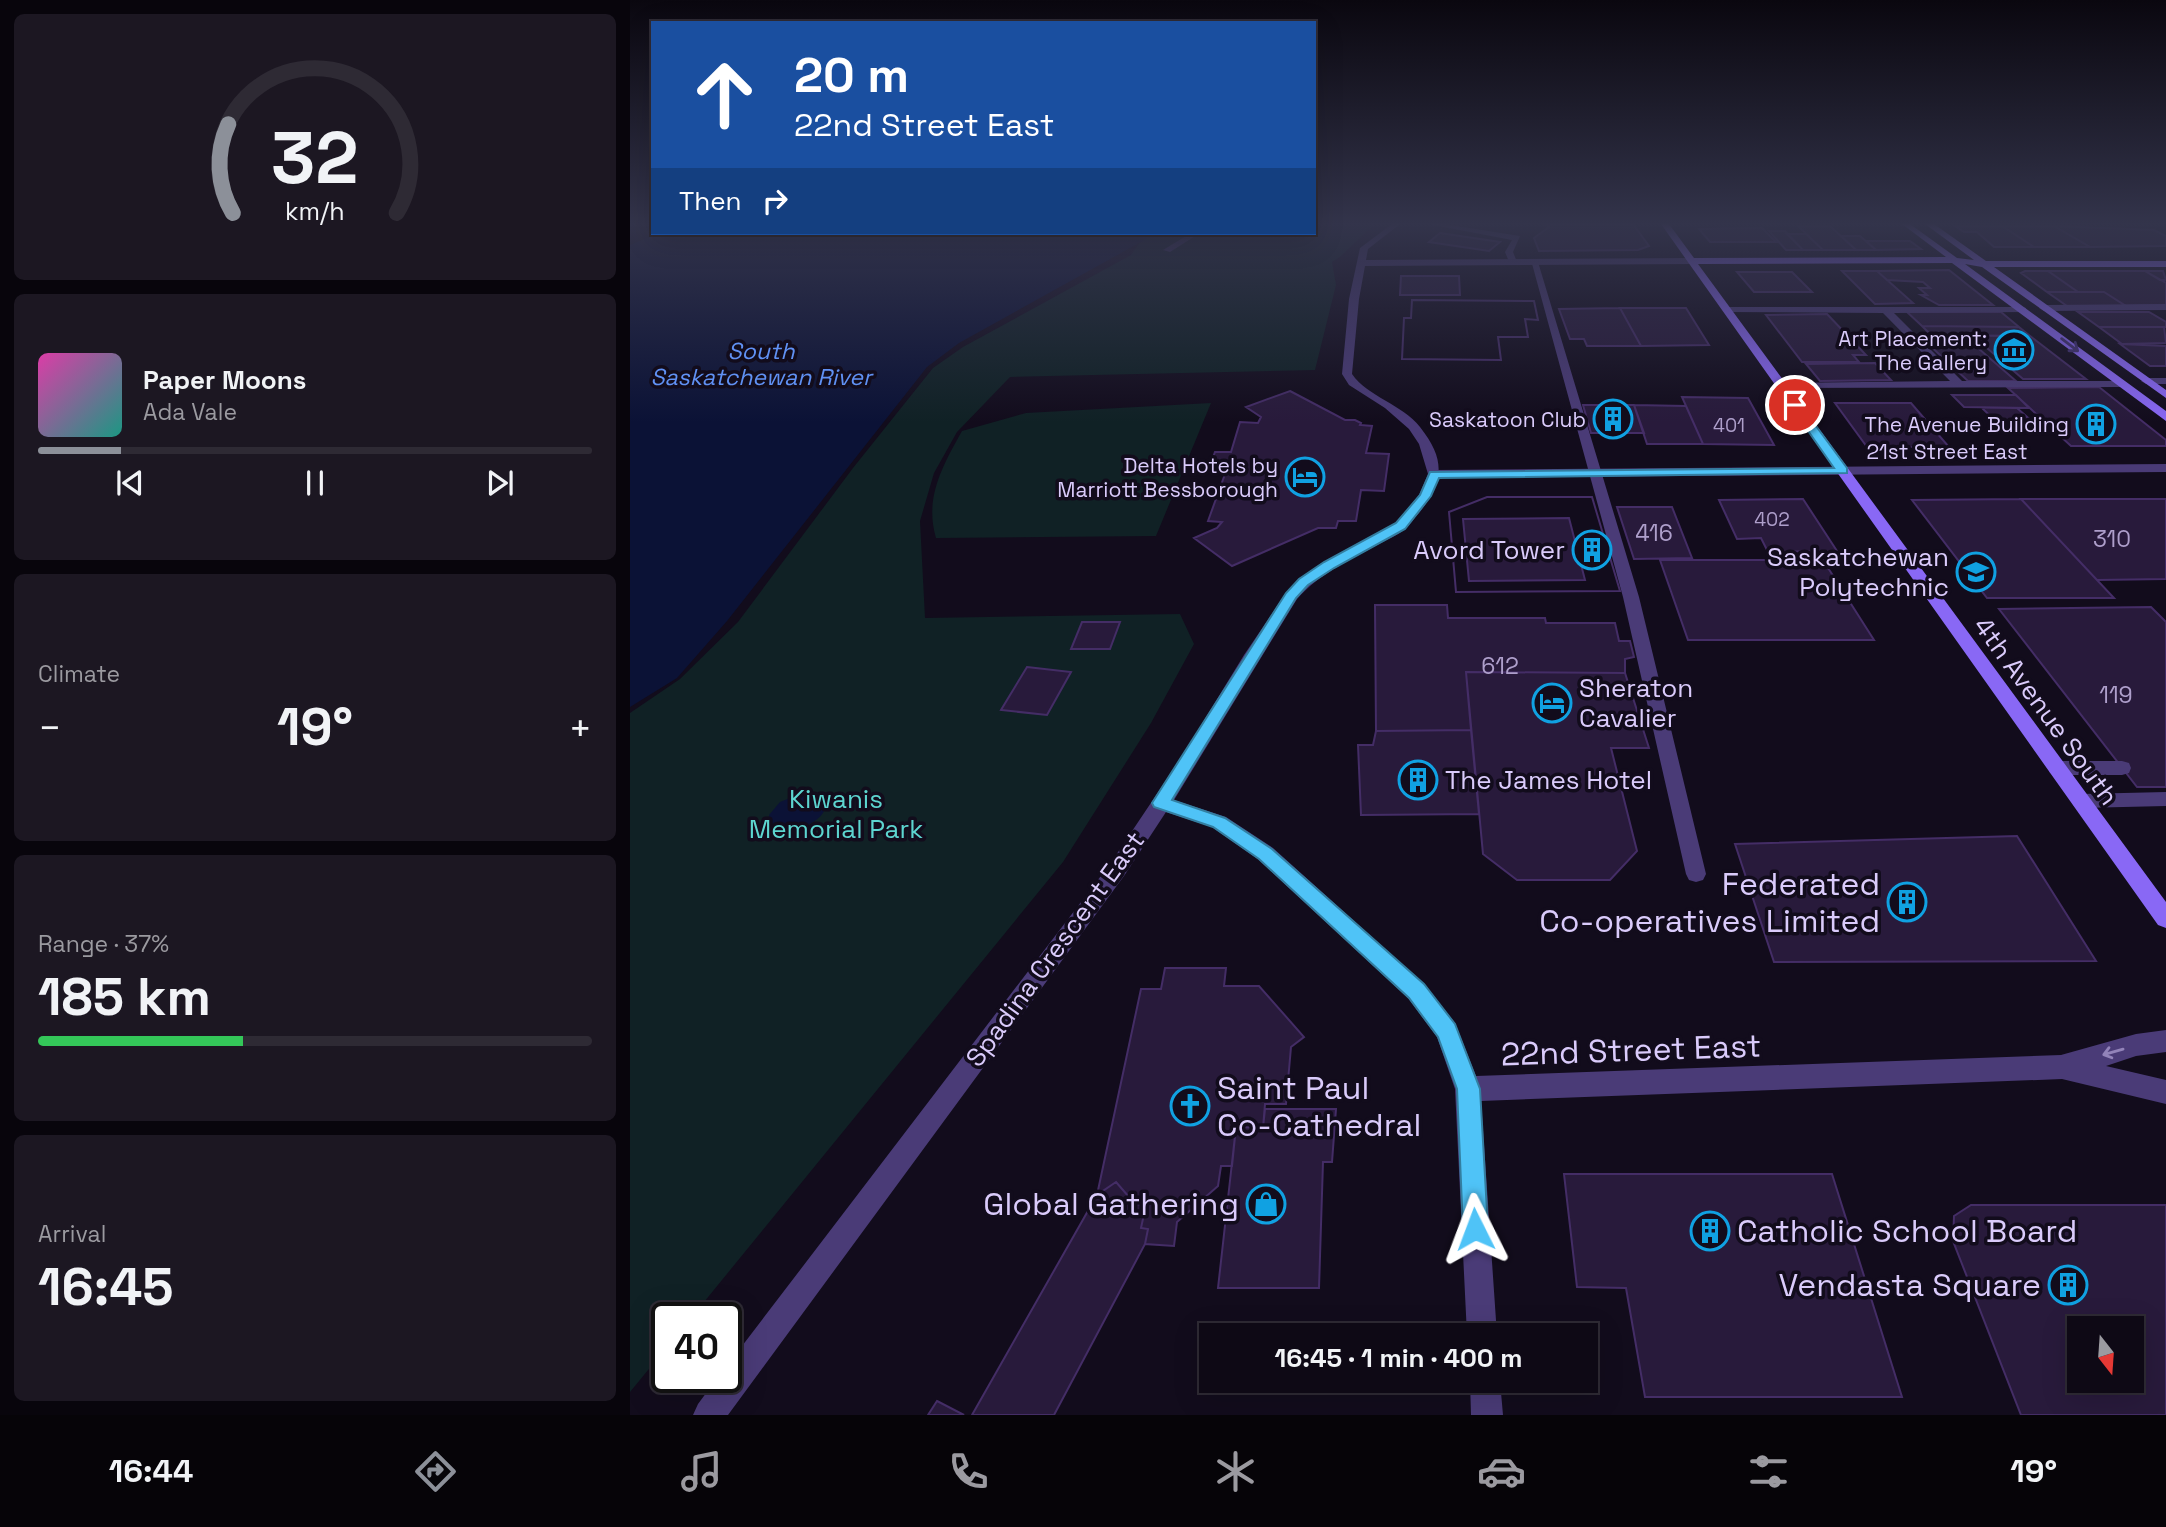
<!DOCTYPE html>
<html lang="en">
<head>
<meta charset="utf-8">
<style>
	:root { --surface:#0e0915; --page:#1c1722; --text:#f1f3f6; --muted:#9b9aa0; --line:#2e2a34; --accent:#8c9099 }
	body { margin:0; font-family:"Space Grotesk",sans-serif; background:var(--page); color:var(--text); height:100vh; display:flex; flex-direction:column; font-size:26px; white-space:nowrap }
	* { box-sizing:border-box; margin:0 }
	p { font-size:23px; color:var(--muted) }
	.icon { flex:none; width:38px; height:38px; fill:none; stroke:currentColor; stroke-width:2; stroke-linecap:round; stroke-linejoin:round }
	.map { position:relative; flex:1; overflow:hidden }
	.drawer { display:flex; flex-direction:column; gap:14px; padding:14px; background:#08050c; width:630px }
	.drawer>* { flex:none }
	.guide { position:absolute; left:21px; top:21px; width:665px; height:214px; border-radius:0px; box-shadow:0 7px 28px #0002,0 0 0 2px var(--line); background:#1a4fa0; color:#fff; overflow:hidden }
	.needle { width:46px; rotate:163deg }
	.controls { position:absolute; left:1437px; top:1316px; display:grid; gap:14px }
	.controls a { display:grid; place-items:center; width:77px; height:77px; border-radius:0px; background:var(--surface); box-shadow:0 7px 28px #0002,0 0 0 2px var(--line); font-size:35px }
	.speed { position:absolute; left:21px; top:1302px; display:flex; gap:14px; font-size:35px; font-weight:700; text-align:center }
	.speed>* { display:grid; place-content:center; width:91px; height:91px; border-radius:50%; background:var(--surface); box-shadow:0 7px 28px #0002,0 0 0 2px var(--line); line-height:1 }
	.speed .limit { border:4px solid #111; border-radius:10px; background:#fff; color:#111 }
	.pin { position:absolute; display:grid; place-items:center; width:60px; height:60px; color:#fff; margin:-30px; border:4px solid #fff; border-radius:50%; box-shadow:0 2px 7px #0007 }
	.me { position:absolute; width:77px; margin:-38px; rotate:357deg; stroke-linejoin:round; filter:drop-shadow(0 0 5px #0008) }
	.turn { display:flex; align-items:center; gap:24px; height:147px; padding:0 28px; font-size:32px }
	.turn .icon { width:91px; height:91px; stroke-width:2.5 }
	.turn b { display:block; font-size:49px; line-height:60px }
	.then { display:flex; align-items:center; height:66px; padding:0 28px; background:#0003; gap:14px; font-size:26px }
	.big { font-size:52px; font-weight:700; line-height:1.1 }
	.drawer .card { flex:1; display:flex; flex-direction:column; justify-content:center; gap:10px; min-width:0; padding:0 24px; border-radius:10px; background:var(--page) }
	.drawer .dial { align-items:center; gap:0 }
	.dial svg { height:182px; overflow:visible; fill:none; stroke:var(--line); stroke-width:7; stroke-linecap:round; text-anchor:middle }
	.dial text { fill:var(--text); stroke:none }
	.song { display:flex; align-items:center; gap:21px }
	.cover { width:84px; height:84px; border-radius:10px; background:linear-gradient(135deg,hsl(320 70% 55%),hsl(170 70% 35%)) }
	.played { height:7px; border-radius:4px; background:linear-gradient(90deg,var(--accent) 15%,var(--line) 15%) }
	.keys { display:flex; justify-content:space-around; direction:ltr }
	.heat { display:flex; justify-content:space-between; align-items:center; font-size:38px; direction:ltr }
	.charge { height:10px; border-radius:5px; background:linear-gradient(90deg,#34c759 37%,var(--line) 0) }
	.trip { position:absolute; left:569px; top:1323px; width:399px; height:70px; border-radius:0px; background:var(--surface); box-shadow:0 7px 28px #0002,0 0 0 2px var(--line); font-weight:700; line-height:70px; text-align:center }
	.menu { display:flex; height:112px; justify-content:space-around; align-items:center; background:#060408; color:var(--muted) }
	.menu .icon { width:49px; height:49px }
	.menu .active { color:var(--accent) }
	.menu b { font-size:32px; color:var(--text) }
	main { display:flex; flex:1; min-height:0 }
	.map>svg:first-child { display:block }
</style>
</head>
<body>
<main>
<section class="drawer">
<div class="card dial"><svg viewBox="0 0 100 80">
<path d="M14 69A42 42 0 1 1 86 69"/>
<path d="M14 69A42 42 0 0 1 12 30" stroke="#8c9099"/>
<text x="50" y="56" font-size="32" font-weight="700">32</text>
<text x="50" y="72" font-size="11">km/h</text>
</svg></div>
<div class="card">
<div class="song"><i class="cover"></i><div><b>Paper Moons</b><p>Ada Vale</p></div></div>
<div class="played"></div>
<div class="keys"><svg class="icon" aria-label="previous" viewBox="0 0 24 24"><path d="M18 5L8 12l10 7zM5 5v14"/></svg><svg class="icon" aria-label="pause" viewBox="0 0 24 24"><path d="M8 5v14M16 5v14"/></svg><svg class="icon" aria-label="next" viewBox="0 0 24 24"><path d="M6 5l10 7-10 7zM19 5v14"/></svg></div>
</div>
<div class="card"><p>Climate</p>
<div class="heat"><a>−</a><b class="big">19°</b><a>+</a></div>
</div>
<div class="card"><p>Range · 37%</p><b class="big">185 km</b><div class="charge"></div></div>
<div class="card"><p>Arrival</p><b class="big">16:45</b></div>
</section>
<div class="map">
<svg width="1536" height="1415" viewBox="0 0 1536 1415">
	<rect width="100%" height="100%" fill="#120c1c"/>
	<path fill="#102125" d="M684,224H744L710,257L702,262L706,285L685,370L380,377L327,432L304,473L290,521L295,618L550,614L564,644L521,723L433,862L61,1318H37V1347L0,1392V713L50,679L108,622L223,468L303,368L333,347L501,255L512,239L524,233H684Z
		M581,403L526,536L306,538C294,498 313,465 332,431L396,413Z"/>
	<path fill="#0b1236" d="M30,233H527L329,343L297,367L97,621L47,678L0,707V245Z
		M178,791L192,795C209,818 160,838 141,827L139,815L150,802Z"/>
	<path fill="#281a3b" stroke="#442d66" stroke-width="2" fill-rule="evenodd" d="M915,224H1003L1019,246L1008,250L909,251L904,238L919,227Z
		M1168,226H1200L1226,250H1193Z
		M1325,226H1372L1404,247H1364L1347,232H1334Z
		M1372,226H1424L1460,247H1404Z
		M1424,226L1524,230L1536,236V246L1460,247Z
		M1132,228L1146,242H1080L1069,229Z
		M1139,231H1155L1173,250H1156Z
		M810,233L870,242L859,251L799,242Z
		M1157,234H1176L1193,250H1173Z
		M1211,236H1230L1246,250H1226Z
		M1236,241H1280L1291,249L1246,250Z
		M1319,270L1363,305H1309L1291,295H1297L1289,288H1300L1293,282L1257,280L1247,271Z
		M1212,271H1247L1283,303L1245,304Z
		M1395,271H1418L1448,292H1417L1391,273Z
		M1418,271H1515L1536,283V305L1496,306L1474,292H1448Z
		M1515,271H1533L1536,280H1530Z
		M1107,272H1162L1182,292H1124Z
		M771,276H829L830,295H770Z
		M1417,292H1474L1496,306H1437Z
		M782,300L904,301L908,320L895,319L898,337H868L871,360L772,359L774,318H781Z
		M782,300L904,301L908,320L895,319L898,337H868L871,360L772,359L774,318H781Z
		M990,308H1056L1079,345L1011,346Z
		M990,308L1011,346H957L954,339H940L929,309Z
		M1277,312H1371L1389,327L1292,326Z
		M1448,312H1519L1536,322V327H1469Z
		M1197,314L1236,355H1223L1229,362H1172L1136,315Z
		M1292,326L1389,327L1400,336L1301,335Z
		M1469,327H1534L1536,343L1492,344Z
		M1343,336H1400L1456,379H1393Z
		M1296,342H1341L1386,381H1338Z
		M1490,344L1536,346V366H1520Z
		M1245,363L1261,380L1190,381L1176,364Z
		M1469,387L1536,440V446H1441L1378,388Z
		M660,391L715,420H725L731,423L730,425L742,426L736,453L759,454L754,491L731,490L726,521H708L706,528H688L602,566L564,538L587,528L592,522L578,521L599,463H581L585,452H601L610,422L628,423L631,417L616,407Z
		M1322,395H1386L1399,408L1334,407Z
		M1052,397L1118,398L1144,445L1073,444Z
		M1205,403H1281L1319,447H1237Z
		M953,405H1004L1014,433H961Z
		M1004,405L1056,406L1073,444H1017Z
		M1352,408H1387L1414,432H1377Z
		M857,497H962L990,591L826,592L819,512ZM939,518L955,580L839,581L833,519Z
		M857,497H962L990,591L826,592L819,512Z
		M1173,499L1207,551L1138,552L1131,538L1107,539L1089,500Z
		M1391,499H1536V579L1467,580Z
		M1391,499L1467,580L1484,598H1357L1282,500Z
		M987,507H1042L1062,558L1004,559Z
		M1030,560H1193L1244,640H1058Z
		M745,605H817L818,618H915L916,623H985L989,641H1000L1004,657L995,659V673L836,672L841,730L746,731Z
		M1521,607L1536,622V787H1507L1369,609Z
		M452,622H490L480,649H441Z
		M397,667L441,672L417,715L371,710Z
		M836,672L995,673L1019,748H981L1007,851L980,880H887L853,854Z
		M841,730L849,814L731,815L728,745H743L746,731Z
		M1387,836L1466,961L1144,962L1105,844Z
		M535,968H596L594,986H629L674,1037L661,1047L656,1104H635L633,1128L606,1127L602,1166H591L588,1186L547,1222L544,1246L515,1244L518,1229L511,1228L516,1205L505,1204L486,1182L467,1195L511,989H531Z
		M635,1109H706L702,1162H693L689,1288H588L606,1127L633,1128Z
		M934,1174H1202L1272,1397H1015L996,1288L947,1287Z
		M486,1182L505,1204L516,1205L511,1228L518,1229L515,1244L424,1415H342L467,1195Z
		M1341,1205H1536V1415H1391L1323,1241L1324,1216ZM1449,1328H1502V1381H1449Z
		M307,1401L334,1415H298Z"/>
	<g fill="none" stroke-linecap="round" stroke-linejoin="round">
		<path fill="#4a3b77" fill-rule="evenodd" d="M798,224H814L890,236L883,252L887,262L880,264L875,252L882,240Z
			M561,233H570L540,252L533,250Z
			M901,260L908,262L1009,597L1076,874L1073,880L1066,882L1059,880L1056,874L993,597Z
			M1536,304V310L1414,311L1409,308L1414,305Z
			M1097,307H1393L1396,308V312L1264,313L1332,381H1492L1498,384L1492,387L1151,388L1145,385L1147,383L1320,381L1253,313L1094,312V308Z
			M1536,378V384H1516L1511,381L1516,378Z
			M1427,761H1492L1499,763L1501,768L1499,773L1492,775H1427L1420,773L1418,768L1420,763Z
			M1536,792V806L1451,808L1444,806L1441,801L1444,796L1451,794Z"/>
		<path fill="#4a3b77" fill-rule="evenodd" d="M1536,464V472L804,478L798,474L804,470Z"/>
		<path fill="#4a3b77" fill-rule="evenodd" d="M762,224H770L738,249L736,260L1062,258L1066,261L1062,264L735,266L729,299L722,374C738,397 772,404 790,427C816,460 814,481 789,513C784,518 780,525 775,529C767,536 756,540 747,545C718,561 689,574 667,599L544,800L596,817L643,848L794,984L825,1023L846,1076L1431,1055L1506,1034L1536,1030V1052L1506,1056L1476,1066L1536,1080V1104L1432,1079L851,1101L867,1335H837L825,1089L807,1037L778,998L629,860L582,827L536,812L494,876L98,1415H63L68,1404L88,1377H96V1367L480,864L551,758L614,655L656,593L669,579L694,562L766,523L789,495L798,474L789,444L779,429L755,408L719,385L712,374L719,299L730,248Z
			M840,1381H870L873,1415H841Z"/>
		<path fill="#8968f5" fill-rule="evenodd" d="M1031,224H1039L1064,258L1316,257L1272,224H1280L1327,258L1344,260L1295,224H1304L1356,261H1536V267H1364L1536,390V398L1352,267L1335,264L1536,411V421L1322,263L1068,264L1536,902V928L1528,925Z"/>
	</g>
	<defs><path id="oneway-shaft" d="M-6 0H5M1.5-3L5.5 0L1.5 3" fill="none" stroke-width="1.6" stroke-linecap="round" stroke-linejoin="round" transform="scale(1.75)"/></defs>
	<use stroke="#423173" href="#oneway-shaft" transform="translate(1440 345) rotate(37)"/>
	<use stroke="#9283b9" href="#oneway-shaft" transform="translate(1483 1052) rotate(164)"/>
	<linearGradient id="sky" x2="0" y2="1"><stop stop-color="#0a070f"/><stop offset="0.53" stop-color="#33344b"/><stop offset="1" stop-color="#33344b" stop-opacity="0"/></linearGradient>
	<rect width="1536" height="422" fill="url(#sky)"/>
	<path fill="#4fc3f7" stroke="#337fa1" stroke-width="2" d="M1165,402L1169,403L1217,468V473L809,478L801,496L775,529L704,568L678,585L666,598L542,800L595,818L642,849L794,984L825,1024L850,1089L858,1229L854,1238L845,1242L836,1238L833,1229L827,1089L808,1037L779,998L629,859L583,827L524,807L522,803L656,593L669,579L694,562L766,523L790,495L800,472L1204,468L1160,405Z"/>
	<defs>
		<symbol id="museum-ring" viewBox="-11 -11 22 22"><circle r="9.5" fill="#120c1c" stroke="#10a1e2" stroke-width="1.5"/><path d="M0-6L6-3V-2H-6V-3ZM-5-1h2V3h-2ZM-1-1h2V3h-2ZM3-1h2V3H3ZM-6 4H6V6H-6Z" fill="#10a1e2"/></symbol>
		<symbol id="building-ring" viewBox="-11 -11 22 22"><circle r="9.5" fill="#120c1c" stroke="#10a1e2" stroke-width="1.5"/><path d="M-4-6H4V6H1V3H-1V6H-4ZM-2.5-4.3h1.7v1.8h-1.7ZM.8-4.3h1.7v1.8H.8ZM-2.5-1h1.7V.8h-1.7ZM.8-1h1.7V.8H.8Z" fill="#10a1e2"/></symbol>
		<symbol id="hotel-ring" viewBox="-11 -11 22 22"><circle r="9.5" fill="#120c1c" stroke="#10a1e2" stroke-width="1.5"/><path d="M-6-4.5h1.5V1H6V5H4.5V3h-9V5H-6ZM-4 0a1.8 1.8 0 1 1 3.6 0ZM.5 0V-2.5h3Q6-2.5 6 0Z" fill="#10a1e2"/></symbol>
		<symbol id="university-ring" viewBox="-11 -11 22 22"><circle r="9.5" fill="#120c1c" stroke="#10a1e2" stroke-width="1.5"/><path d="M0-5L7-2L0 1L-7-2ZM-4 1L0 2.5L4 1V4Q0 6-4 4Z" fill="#10a1e2"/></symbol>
		<symbol id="church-ring" viewBox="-11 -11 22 22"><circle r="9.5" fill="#120c1c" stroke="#10a1e2" stroke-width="1.5"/><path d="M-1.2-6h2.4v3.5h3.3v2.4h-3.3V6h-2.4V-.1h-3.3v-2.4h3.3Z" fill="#10a1e2"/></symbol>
		<symbol id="shop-ring" viewBox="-11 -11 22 22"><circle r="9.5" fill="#120c1c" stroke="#10a1e2" stroke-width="1.5"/><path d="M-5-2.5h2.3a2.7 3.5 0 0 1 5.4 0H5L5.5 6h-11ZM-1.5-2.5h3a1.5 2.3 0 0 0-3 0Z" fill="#10a1e2"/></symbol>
	</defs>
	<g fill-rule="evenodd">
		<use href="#museum-ring" x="1362" y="328" width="44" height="44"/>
		<use href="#building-ring" x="961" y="397" width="44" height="44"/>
		<use href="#building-ring" x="1444" y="402" width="44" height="44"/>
		<use href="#hotel-ring" x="653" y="455" width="44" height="44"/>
		<use href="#building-ring" x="940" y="528" width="44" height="44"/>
		<use href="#university-ring" x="1324" y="550" width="44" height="44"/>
		<use href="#hotel-ring" x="900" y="681" width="44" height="44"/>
		<use href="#building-ring" x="766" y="758" width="44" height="44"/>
		<use href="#building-ring" x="1255" y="880" width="44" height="44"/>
		<use href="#church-ring" x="538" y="1084" width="44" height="44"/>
		<use href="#shop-ring" x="614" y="1182" width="44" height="44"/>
		<use href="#building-ring" x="1058" y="1209" width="44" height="44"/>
		<use href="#building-ring" x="1416" y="1263" width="44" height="44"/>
	</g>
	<g text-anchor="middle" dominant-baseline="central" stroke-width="7" stroke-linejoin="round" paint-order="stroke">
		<g font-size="19" fill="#ae9fcb">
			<text x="1099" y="425">401</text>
			<text x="1142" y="519">402</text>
		</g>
		<g font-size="21" fill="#dacbfb" stroke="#120c1c" text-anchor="end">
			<text x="1357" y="338">Art Placement:<tspan x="1357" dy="24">The Gallery</tspan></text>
			<text x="956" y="419">Saskatoon Club</text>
			<text x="1439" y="424">The Avenue Building</text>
			<text x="648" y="465">Delta Hotels by<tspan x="648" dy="24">Marriott Bessborough</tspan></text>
		</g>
		<g font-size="21" fill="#dacbfb" stroke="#120c1c">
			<text x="1317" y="451">21st Street East</text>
		</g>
		<g font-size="23" font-style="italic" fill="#6091f4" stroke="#120c1c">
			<text x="131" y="351">South<tspan x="131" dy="26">Saskatchewan River</tspan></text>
		</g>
		<g font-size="23" fill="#ae9fcb">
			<text x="1024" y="533">416</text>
			<text x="1482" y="539">310</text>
			<text x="870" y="666">612</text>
			<text x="1486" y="695">119</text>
		</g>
		<g font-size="26" fill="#dacbfb" stroke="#120c1c" text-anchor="end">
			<text x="935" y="550">Avord Tower</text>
			<text x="1319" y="557">Saskatchewan<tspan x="1319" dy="30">Polytechnic</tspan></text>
			<text x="949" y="688" text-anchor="start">Sheraton<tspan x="949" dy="30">Cavalier</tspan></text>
			<text x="815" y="780" text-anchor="start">The James Hotel</text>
		</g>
		<g font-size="26" fill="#dacbfb" stroke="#120c1c">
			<text transform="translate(1416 711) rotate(54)">4th Avenue South</text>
			<text transform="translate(425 949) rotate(-54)">Spadina Crescent East</text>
		</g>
		<g font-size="26" fill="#5dd5d0" stroke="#120c1c">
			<text x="206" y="799">Kiwanis<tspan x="206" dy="30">Memorial Park</tspan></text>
		</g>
		<g font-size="32" fill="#dacbfb" stroke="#120c1c" text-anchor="end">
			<text x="1250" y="884">Federated<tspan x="1250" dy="37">Co-operatives Limited</tspan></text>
			<text x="587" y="1088" text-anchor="start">Saint Paul<tspan x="587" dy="37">Co-Cathedral</tspan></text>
			<text x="609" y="1204">Global Gathering</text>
			<text x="1107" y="1231" text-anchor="start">Catholic School Board</text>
			<text x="1411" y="1285">Vendasta Square</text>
		</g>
		<g font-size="32" fill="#dacbfb" stroke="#120c1c">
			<text transform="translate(1001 1050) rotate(-2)">22nd Street East</text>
		</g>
	</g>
</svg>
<div class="controls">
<a><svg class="needle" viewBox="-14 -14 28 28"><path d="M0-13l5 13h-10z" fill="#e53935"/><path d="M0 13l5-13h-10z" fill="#9b9aa0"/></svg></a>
</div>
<div class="speed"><div class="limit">40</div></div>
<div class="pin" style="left:1165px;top:405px;background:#d93025"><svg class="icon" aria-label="arrive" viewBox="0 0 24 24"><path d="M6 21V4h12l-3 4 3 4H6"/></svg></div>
<svg class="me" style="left:845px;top:1229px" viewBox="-20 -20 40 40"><path d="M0-17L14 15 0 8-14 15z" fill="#4fc3f7" stroke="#fff" stroke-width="4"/></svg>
<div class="trip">16:45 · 1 min · 400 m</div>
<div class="guide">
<div class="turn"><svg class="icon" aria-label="ahead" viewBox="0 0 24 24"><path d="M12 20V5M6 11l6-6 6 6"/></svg><div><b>20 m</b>22nd Street East</div></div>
<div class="then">Then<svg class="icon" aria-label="right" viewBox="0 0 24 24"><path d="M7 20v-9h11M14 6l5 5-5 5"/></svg></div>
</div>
</div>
</main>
<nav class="menu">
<b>16:44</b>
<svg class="icon active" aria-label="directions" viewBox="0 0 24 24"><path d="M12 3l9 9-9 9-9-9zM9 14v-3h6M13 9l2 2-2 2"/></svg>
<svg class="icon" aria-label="music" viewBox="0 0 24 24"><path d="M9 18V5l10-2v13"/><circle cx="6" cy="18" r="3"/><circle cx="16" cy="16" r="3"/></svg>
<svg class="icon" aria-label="phone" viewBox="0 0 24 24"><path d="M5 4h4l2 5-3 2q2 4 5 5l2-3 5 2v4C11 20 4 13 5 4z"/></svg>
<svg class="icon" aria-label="climate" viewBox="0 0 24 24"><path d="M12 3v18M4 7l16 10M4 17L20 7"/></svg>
<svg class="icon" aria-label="car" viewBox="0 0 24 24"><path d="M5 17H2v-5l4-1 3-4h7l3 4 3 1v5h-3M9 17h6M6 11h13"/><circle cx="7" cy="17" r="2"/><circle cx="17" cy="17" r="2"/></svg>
<svg class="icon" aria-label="filters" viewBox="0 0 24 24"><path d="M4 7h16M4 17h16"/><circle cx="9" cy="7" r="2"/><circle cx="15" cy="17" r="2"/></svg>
<b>19°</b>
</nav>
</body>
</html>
